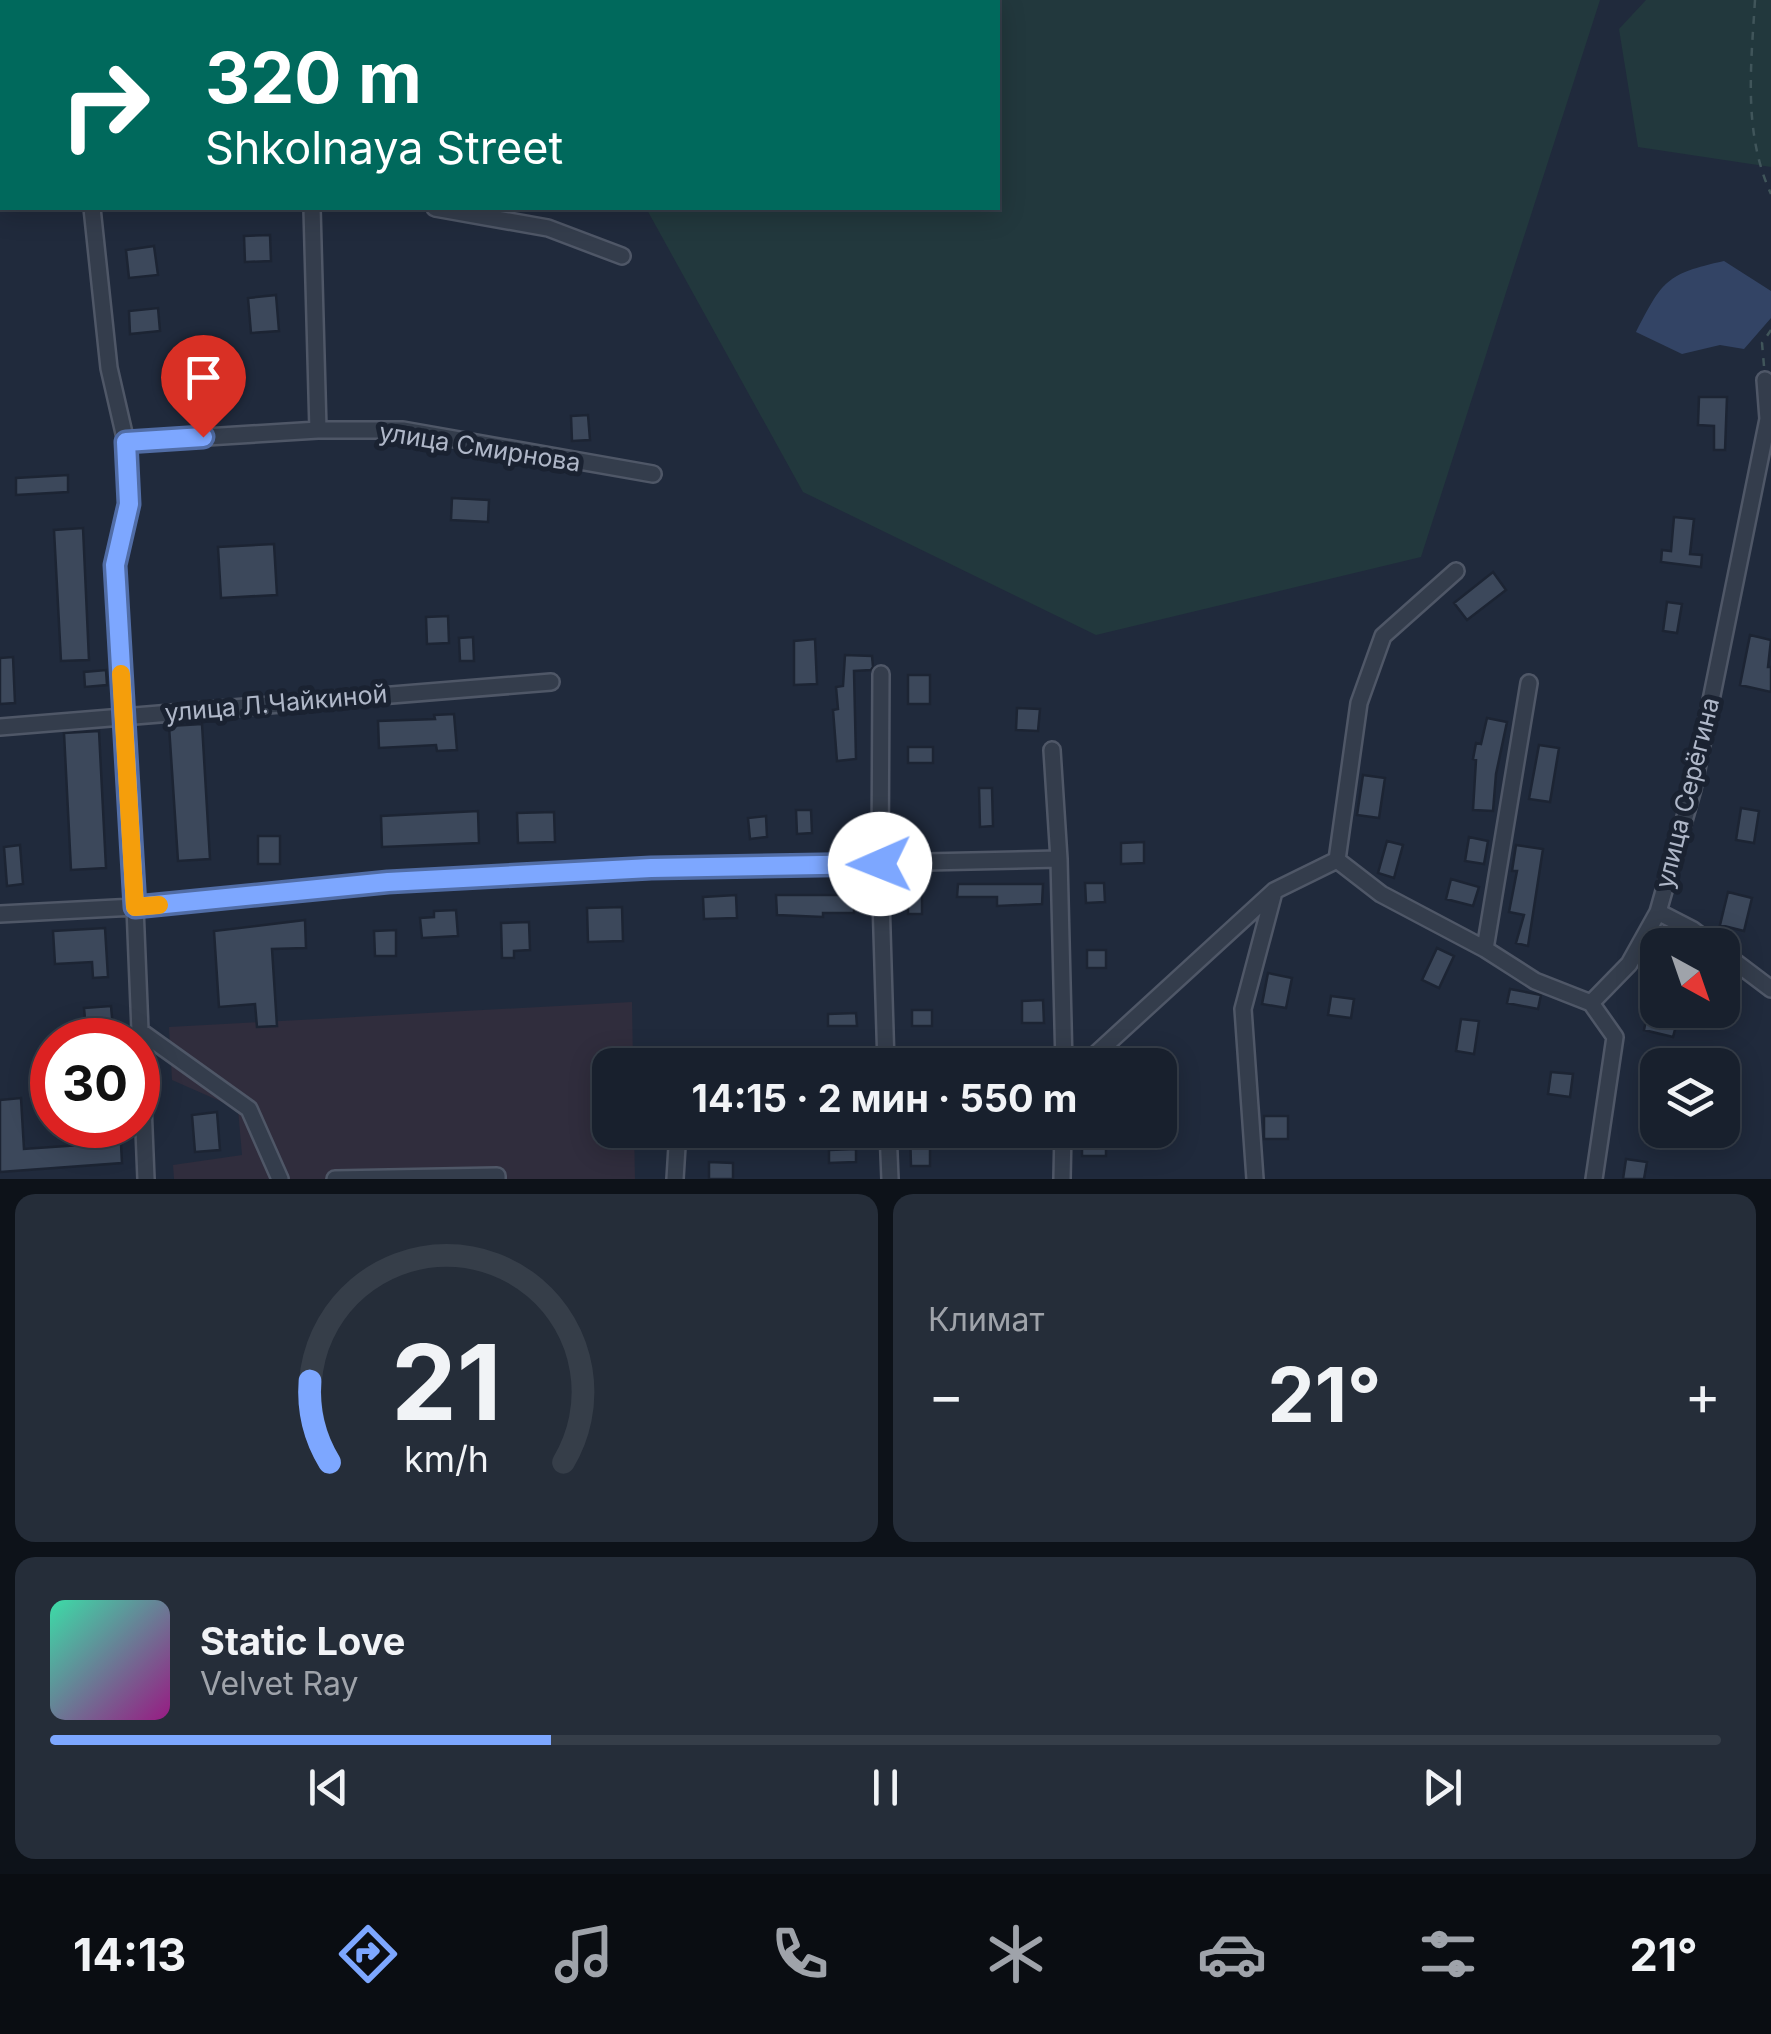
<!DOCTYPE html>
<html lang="ru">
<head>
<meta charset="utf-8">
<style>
	:root { --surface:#18202d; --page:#252d39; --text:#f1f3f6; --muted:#9fa3aa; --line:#363e49; --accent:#7da7ff }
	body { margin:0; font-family:Inter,sans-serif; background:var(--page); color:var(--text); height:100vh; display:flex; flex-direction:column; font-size:38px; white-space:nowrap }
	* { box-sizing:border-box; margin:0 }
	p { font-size:32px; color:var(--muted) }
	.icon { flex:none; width:55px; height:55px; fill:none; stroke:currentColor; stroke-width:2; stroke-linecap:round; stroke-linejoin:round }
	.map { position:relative; height:1179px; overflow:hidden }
	.sheet { display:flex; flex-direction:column; gap:15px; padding:15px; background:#0d1219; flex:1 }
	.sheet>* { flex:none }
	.top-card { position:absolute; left:0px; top:0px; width:1000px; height:210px; box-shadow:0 5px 25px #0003,0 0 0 2px var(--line); background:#00695c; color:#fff; overflow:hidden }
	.needle { width:65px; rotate:140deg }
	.controls { position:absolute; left:1640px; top:928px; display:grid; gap:20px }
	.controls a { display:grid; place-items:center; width:100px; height:100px; border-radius:20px; background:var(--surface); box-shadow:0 5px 25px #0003,0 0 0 2px var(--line); font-size:50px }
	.speed { position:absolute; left:30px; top:1018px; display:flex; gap:20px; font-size:50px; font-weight:700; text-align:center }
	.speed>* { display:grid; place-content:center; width:130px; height:130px; border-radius:50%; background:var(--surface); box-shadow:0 5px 25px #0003,0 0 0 2px var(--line); line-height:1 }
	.speed .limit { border:15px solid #d22; background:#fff; color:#111 }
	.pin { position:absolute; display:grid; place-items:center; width:85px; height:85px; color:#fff; margin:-102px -42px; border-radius:50% 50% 50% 0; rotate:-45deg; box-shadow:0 0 10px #0007 }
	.pin .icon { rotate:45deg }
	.me { position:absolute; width:110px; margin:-55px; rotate:269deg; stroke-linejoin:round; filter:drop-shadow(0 0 8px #0008) }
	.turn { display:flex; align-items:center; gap:35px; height:210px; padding:0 40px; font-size:45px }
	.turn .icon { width:130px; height:130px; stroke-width:2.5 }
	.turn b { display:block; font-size:70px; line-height:85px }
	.big { font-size:75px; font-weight:700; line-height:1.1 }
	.sheet .card { flex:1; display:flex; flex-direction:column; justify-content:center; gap:15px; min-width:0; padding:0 35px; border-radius:20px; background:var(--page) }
	.sheet .dial { align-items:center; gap:0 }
	.dial svg { height:260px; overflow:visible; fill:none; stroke:var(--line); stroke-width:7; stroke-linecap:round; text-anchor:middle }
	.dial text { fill:var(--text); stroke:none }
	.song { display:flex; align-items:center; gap:30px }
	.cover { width:120px; height:120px; border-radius:15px; background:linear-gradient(135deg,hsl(160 70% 55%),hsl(310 70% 35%)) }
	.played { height:10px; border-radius:5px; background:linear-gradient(90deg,var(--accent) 30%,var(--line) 30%) }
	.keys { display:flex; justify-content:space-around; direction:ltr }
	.heat { display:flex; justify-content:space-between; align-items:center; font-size:55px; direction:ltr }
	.sheet .tiles { flex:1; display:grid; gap:15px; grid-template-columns:1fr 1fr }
	.card:last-child { grid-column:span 2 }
	.trip { position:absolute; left:592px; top:1048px; width:585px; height:100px; border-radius:20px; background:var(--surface); box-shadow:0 5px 25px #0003,0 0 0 2px var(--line); font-weight:700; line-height:100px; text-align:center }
	.tab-bar { display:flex; height:160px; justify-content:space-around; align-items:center; background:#0a0d12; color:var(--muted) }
	.tab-bar .icon { width:70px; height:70px }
	.tab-bar .on { color:var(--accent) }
	.tab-bar b { font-size:45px; color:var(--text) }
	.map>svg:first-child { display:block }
</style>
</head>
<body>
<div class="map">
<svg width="1771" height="1179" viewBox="0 0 1771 1179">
	<rect width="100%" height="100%" fill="#202a3c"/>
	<path fill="#302d3d" d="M632,1002L633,1065H610V1130H634L635,1179H174L173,1165L242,1155L238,1109L172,1080L169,1027Z"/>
	<path fill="#22383d" d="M480,0H1600L1421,557L1096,635L803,492L646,208H998V2Z
		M1646,0H1771V167L1638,147L1619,29Z"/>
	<path fill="#334465" d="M1724,261L1771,291V318L1744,349L1720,345L1682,354L1636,332C1663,280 1666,274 1724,261Z"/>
	<path fill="#3c485b" stroke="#1c2433" stroke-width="2.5" d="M270,235L271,261L245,262L244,236Z
		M154,246L158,275L129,278L126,250Z
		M276,295L279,331L251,333L248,298Z
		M158,308L160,331L130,334L129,311Z
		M1699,397H1727L1725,450H1714V426L1698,425Z
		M588,415L590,440L572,441L571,416Z
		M68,475V492L16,495V478Z
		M452,498L489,500L488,522L451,520Z
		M1674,517L1694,519L1690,554L1702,555L1701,567L1661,562L1662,550L1671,551Z
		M83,528L89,660L61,661L54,530Z
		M274,544L277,595L221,598L218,547Z
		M1493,572L1506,590L1467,620L1454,603Z
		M1667,602L1682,604L1677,633L1663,631Z
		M448,616L449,643L427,644L426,617Z
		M1750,635L1771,640L1768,667H1771V692L1740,685Z
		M473,637L474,661H460L459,638Z
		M815,639L817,684L794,685V641Z
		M845,655L872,656L873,667L871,670L854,671L856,759L837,761L833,710L838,709L836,687L843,686Z
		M13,657L15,703L0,704V658Z
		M106,670L107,685L85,687L84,672Z
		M908,675H930V704H908Z
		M1017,708L1040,709L1038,731L1016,730Z
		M454,714L457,750L437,751L436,745L379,748L378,721L435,719L434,715Z
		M1487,718L1507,722L1496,774L1493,811L1473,810L1476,760L1473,759L1476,743L1481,744Z
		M202,724L210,859L178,861L169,726Z
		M99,731L106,868L71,870L64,733Z
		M1539,745L1559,748L1550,802L1529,799Z
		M908,747H933V763H908Z
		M1363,775L1385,778L1379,818L1357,815Z
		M979,788H992L993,826L980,827Z
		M1741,808L1759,811L1754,843L1736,840Z
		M796,810H811L812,833L797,834Z
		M478,811L479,843L382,847L381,816Z
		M554,812L555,842L518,843L517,813Z
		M766,816L767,837L750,839L748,818Z
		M258,836H280V864H258Z
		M1469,837L1488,841L1484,864L1465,861Z
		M1387,841L1403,845L1394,878L1378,873Z
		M1144,842V863L1121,864V843Z
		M20,845L23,884L7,886L4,847Z
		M1516,845L1543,849L1528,946L1516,943L1524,915L1509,912L1517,871H1512Z
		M1451,879L1479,887L1473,906L1446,899Z
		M1085,883H1104L1105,902L1086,903Z
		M958,884H1043L1042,904L997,906V897H957Z
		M908,888H922V914H908Z
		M842,890H854V913H823V917L777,915L776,895H842Z
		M1728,892L1752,898L1744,931L1720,925Z
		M736,895L737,918L704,919L703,897Z
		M622,907L623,941L588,942L587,908Z
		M456,910L458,936L422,938L420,918L434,917V911Z
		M305,920L306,948L272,949L277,1026L257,1027L255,1004L219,1007L214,931Z
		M529,922L530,950L514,951V958H502L501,923Z
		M105,928L108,977L93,978L92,962L55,964L53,931Z
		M396,930V956H375L374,931Z
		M1437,948L1454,956L1439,988L1422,980Z
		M1087,950H1106V968H1087Z
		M1268,973L1292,978L1286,1008L1262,1004Z
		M1510,989L1541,995L1538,1009L1507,1003Z
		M1331,996L1354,999L1351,1018L1328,1015Z
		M1043,1000L1044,1023H1022V1001Z
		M111,1006L114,1040H87L84,1008Z
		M912,1010H932V1026H912Z
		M856,1013L857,1026H828V1014Z
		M1647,1015L1677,1022L1673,1037L1644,1030Z
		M1461,1019L1479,1021L1474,1054L1456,1051Z
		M857,1049V1065H823V1050Z
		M737,1050V1065H706V1051Z
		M1551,1072L1573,1074L1570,1097L1548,1094Z
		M21,1098L24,1149L94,1144L93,1125H120L122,1163L0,1172V1100Z
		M217,1112L220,1150L195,1152L192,1115Z
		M1264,1116H1288V1139H1264Z
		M910,1130H923V1148H930V1166H911Z
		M1082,1141H1106V1156H1082Z
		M856,1149V1162L829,1163V1150Z
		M1626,1159L1647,1162L1644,1179H1623Z
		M709,1162L733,1163V1179H709Z"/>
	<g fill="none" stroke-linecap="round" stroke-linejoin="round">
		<defs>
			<path id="minor" d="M80,0V2
				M301,0V2
				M92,208L109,368L126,442L129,504L115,565L135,907L146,1179
				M312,208L318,430
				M435,208L548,228L622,256
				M126,442L318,430H403L653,474
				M881,674L880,865L886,1065
				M0,727L551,682
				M1052,750L1059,859L1064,1065
				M1337,860L1359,703L1383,636L1456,571
				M1658,912L1693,930L1713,945
				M0,914L135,907L388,882L651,868L1059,859
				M1485,949L1529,683
				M1722,952L1771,989
				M1591,1003L1629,964L1658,912L1693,789L1768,419L1765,380
				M1591,1003L1615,1037L1594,1179
				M140,1031L249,1109L280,1179
				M1084,1065L1274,891L1337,860L1381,894L1485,949L1535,981L1591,1003
				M888,1130L890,1179
				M335,1179L497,1176V1179
				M675,1179L678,1130
				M1062,1179L1063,1130
				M1255,1179L1243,1009L1274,892"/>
		</defs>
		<use href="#minor" stroke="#4f5767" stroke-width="20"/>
		<path stroke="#40555a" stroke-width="2.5" stroke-dasharray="8 8" stroke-linecap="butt" d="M1755,0C1751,66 1743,133 1771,194
			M1764,366L1762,343L1771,330"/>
		<use href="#minor" stroke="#343d4c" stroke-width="15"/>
	</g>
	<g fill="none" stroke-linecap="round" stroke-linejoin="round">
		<defs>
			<path id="route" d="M203,437L126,442L129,504L115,565L135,907L388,882L651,868L880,864"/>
		</defs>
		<use href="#route" stroke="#516da6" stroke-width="25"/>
		<use href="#route" stroke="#7da7ff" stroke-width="18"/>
		<path stroke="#f59e0b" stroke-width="18" d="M121,674L135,907L159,905"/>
	</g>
	<g text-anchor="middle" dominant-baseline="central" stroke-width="10" stroke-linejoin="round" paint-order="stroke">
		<g font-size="25" fill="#afb7c8" stroke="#1a2231">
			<text transform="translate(480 447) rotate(9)">улица Смирнова</text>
			<text transform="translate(276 703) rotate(-5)">улица Л.Чайкиной</text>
			<text transform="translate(1687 793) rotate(-76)">улица Серёгина</text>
		</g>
	</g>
</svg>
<div class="controls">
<a><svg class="needle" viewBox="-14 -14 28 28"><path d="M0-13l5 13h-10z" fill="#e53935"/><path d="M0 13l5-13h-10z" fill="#9fa3aa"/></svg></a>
<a><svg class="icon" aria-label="layers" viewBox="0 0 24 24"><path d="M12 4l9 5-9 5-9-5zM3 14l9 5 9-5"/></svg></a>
</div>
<div class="speed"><div class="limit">30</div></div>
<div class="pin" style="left:203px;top:437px;background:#d93025"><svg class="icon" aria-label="arrive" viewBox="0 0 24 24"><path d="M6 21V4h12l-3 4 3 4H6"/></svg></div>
<svg class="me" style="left:880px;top:864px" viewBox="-20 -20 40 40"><circle r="19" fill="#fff"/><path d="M0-13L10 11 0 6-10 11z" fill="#7da7ff"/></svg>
<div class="trip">14:15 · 2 мин · 550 m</div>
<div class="top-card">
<div class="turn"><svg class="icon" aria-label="right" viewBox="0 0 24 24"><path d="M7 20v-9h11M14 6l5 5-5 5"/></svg><div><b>320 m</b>Shkolnaya Street</div></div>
</div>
</div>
<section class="sheet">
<div class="tiles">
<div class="card dial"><svg viewBox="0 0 100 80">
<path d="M14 69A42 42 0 1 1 86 69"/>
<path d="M14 69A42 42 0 0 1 8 44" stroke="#7da7ff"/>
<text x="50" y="56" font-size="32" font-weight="700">21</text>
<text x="50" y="72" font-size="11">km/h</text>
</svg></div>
<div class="card"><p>Климат</p>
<div class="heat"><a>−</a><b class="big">21°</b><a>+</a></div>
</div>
<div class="card">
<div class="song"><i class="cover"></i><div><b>Static Love</b><p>Velvet Ray</p></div></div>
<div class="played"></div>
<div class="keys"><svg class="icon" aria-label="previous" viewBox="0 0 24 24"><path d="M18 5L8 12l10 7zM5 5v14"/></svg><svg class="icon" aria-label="pause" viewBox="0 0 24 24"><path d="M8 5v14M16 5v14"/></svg><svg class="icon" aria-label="next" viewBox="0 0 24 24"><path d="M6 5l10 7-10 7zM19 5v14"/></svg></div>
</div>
</div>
</section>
<nav class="tab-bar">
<b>14:13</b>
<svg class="icon on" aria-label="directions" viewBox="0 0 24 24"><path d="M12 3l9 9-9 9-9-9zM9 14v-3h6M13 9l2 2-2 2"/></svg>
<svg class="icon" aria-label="music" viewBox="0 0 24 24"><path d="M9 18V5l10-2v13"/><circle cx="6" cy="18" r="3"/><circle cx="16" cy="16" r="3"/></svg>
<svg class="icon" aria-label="phone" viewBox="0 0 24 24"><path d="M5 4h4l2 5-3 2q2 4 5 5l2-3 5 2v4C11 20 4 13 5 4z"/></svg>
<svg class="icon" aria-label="climate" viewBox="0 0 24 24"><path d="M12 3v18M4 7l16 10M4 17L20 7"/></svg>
<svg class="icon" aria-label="car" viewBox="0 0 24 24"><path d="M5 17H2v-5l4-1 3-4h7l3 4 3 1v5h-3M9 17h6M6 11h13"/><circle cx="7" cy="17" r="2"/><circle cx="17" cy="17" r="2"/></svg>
<svg class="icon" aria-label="filters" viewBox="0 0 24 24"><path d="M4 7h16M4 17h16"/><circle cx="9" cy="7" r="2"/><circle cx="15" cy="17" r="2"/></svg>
<b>21°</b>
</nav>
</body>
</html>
